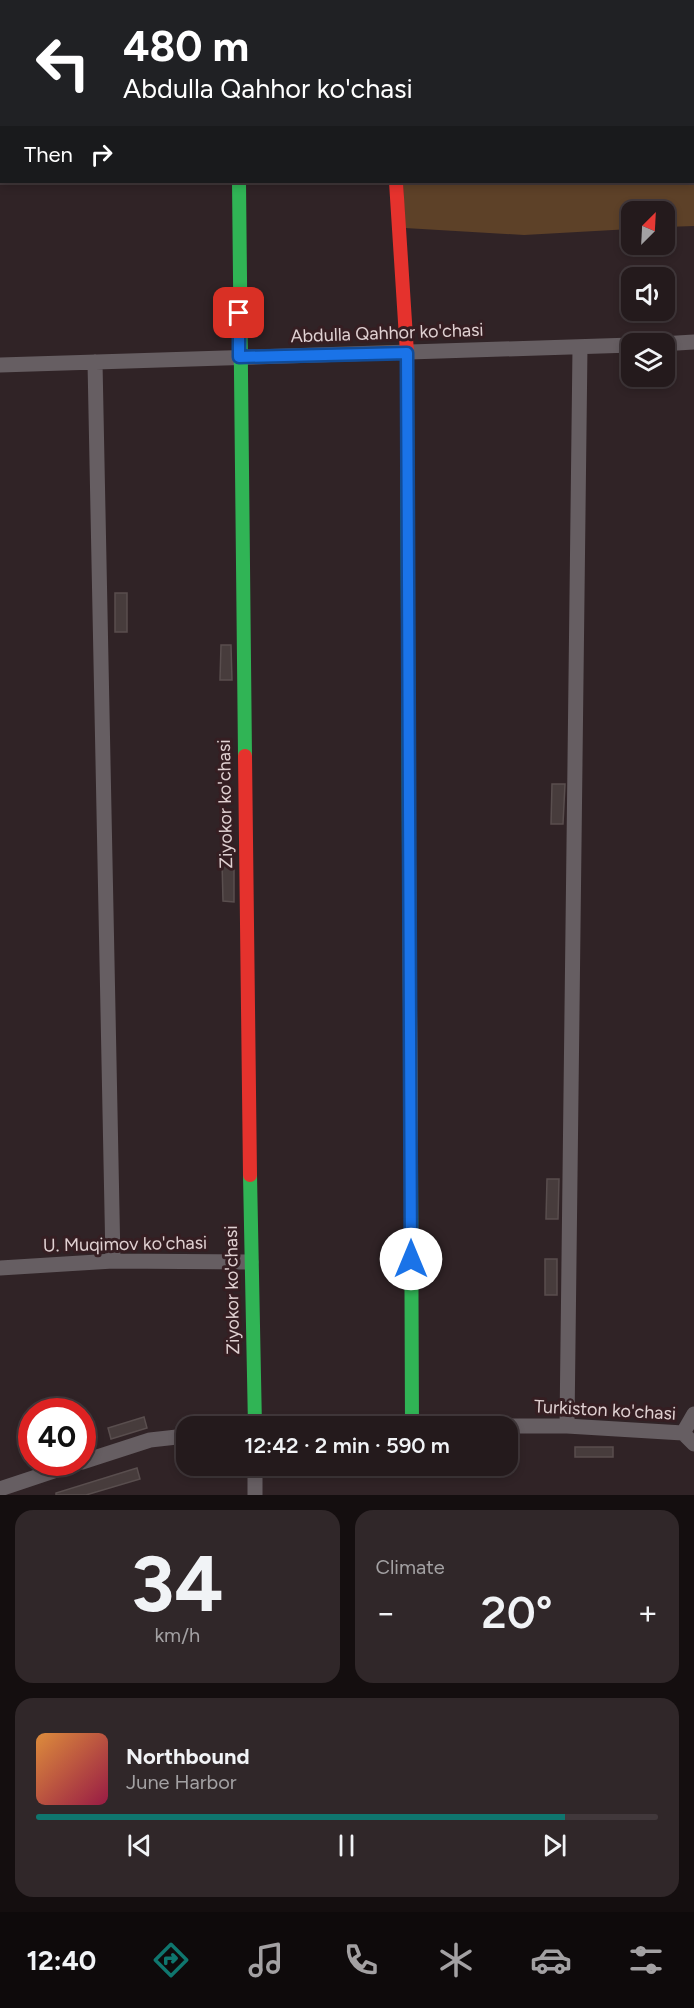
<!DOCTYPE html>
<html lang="en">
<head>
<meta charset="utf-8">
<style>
	:root { --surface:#241a1c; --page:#302729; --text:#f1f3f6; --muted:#a3a1a3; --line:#41383b; --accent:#0f766e }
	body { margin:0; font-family:Figtree,sans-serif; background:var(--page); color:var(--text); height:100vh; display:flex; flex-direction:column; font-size:22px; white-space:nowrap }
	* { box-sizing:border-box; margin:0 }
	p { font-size:20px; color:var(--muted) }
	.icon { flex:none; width:33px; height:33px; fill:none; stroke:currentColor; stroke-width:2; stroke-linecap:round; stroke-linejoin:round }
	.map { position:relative; height:1495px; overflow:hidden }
	.drawer { display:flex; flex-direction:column; gap:15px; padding:15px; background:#140e0f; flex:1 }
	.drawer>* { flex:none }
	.banner { position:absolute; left:0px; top:0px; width:694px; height:183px; box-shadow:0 3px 9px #0003,0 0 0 2px var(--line); background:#202124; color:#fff; overflow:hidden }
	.needle { width:39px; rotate:24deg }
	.tools { position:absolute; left:621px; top:201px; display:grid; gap:12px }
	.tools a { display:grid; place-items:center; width:54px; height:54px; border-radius:12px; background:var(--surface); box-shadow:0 3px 9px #0003,0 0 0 2px var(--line); font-size:30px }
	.speed { position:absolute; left:18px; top:1398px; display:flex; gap:12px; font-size:30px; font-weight:700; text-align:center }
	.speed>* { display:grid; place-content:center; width:78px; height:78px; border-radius:50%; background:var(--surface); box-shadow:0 3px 9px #0003,0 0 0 2px var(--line); line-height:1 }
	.speed .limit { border:9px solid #d22; background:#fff; color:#111 }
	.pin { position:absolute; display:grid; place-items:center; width:51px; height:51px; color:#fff; margin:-26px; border-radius:12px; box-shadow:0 3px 9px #0006 }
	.me { position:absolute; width:66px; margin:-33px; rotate:0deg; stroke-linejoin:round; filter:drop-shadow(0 0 4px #0008) }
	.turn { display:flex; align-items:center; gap:21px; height:126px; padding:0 24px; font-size:27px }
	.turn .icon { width:78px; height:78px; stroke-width:2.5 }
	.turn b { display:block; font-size:42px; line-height:51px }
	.then { display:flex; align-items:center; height:57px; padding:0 24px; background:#0003; gap:12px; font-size:22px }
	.big { font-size:45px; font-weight:600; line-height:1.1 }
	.drawer .card { flex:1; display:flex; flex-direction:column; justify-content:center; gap:9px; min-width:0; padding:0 21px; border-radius:18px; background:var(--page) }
	.drawer .dial { align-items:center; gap:0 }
	.dial b { font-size:78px; line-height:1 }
	.song { display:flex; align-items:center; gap:18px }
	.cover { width:72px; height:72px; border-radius:9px; background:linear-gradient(135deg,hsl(30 70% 55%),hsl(340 70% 35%)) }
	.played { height:6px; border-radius:3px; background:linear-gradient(90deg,var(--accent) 85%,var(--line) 85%) }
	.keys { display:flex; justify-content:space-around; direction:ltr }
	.heat { display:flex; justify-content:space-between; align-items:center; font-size:33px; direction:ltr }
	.drawer .tiles { flex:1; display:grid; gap:15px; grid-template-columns:1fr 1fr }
	.card:last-child { grid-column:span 2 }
	.trip { position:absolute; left:176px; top:1416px; width:342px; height:60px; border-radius:18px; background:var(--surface); box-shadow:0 3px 9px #0003,0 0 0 2px var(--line); font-weight:600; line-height:60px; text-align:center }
	.dock { display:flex; height:96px; justify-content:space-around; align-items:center; background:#0e0a0b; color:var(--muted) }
	.dock .icon { width:42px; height:42px }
	.dock .selected { color:var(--accent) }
	.dock b { font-size:27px; color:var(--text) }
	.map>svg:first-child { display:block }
</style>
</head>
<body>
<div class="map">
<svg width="694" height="1495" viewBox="0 0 694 1495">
	<rect width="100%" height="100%" fill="#302326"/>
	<path fill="#5d4128" d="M398,0H694V226L665,227L664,212H632L631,229L524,235L405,228L403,182H693V2Z"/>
	<path fill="#473c3c" stroke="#594e4e" stroke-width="1.5" d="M115,593H127V632H115Z
		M221,645H231L232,680H220Z
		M552,784H565L563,824H551Z
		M222,862H234V902L223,901Z
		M547,1179H559L558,1219H546Z
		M545,1259H557V1295H545Z
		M144,1417L147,1428L111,1439L108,1428Z
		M575,1447H613V1457H575Z
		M137,1468L140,1479L86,1495H56V1493Z"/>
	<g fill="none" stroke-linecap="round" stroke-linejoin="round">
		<path stroke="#665e62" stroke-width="8" d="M431,0L432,2"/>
		<path stroke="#665e62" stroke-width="15" d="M48,0V2
			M236,0V2
			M0,146H2
			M661,344L694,342
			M95,362L113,1261
			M0,365L632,345
			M0,1268L113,1261L251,1262
			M402,1426H567L683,1433L694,1444
			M567,1426L580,347
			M683,1433L694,1414
			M82,1462L150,1440L186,1436
			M255,1466V1495
			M0,1489L81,1462"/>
		<path stroke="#30b455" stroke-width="14" d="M239,182L245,756
			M407,396L409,857
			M411,1159L412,1426
			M250,1175L255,1426"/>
		<path stroke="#ff9f0a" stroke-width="14" d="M409,857L411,1159"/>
		<path stroke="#e5322d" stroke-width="14" d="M396,182L407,353V396
			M245,756L250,1175"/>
	</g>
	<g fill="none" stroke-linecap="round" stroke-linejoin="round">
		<defs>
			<path id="route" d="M239,313V357L407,353L411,1259"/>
		</defs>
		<use href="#route" stroke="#114b97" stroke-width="15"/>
		<use href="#route" stroke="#1a73e8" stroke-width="10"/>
	</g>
	<g text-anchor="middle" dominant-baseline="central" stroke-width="6" stroke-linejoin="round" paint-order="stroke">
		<g font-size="18" fill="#e0d1d2" stroke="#351e22">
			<text transform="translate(387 333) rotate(-2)">Abdulla Qahhor ko'chasi</text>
			<text transform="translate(225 804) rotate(-91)">Ziyokor ko'chasi</text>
			<text transform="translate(125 1244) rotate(-1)">U. Muqimov ko'chasi</text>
			<text transform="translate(232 1290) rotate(-91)">Ziyokor ko'chasi</text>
			<text transform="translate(605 1410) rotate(3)">Turkiston ko'chasi</text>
		</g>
	</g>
</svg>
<div class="tools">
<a><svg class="needle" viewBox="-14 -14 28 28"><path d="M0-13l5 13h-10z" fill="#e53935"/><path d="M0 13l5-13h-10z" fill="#a3a1a3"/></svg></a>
<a><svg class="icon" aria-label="sound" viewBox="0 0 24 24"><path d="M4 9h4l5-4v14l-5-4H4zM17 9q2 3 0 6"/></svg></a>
<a><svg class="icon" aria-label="layers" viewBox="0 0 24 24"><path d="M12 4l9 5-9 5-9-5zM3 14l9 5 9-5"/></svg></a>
</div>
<div class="speed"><div class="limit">40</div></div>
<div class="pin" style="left:239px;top:313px;background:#d93025"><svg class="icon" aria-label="arrive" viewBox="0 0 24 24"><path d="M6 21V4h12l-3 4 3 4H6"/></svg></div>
<svg class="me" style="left:411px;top:1259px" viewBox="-20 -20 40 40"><circle r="19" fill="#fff"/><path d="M0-13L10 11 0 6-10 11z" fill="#1a73e8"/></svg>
<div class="trip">12:42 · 2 min · 590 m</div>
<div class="banner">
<div class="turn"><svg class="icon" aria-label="left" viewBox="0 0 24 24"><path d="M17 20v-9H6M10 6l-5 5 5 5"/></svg><div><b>480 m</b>Abdulla Qahhor ko'chasi</div></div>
<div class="then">Then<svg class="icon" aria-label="right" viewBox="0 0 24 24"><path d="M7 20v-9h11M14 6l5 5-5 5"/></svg></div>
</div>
</div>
<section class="drawer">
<div class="tiles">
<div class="card dial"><b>34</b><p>km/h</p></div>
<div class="card"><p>Climate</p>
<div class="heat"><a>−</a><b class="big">20°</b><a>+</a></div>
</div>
<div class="card">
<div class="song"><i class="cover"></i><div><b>Northbound</b><p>June Harbor</p></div></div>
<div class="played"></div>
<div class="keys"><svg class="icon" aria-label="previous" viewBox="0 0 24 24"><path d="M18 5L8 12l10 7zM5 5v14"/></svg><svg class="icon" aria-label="pause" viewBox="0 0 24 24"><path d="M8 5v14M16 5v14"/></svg><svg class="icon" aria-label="next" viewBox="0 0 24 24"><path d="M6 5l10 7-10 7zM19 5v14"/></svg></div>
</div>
</div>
</section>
<nav class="dock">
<b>12:40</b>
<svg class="icon selected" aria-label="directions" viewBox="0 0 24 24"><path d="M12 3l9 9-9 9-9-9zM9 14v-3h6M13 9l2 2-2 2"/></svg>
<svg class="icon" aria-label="music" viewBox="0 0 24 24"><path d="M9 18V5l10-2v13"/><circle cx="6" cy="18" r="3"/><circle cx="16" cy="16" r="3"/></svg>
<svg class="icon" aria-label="phone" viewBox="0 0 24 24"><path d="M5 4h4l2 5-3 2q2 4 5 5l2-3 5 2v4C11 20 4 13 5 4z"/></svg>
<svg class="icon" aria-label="climate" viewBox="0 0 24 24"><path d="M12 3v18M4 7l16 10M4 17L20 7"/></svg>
<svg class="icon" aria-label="car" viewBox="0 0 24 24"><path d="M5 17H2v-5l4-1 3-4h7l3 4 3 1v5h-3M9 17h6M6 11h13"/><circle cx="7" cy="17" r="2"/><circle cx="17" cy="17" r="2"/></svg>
<svg class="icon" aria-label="filters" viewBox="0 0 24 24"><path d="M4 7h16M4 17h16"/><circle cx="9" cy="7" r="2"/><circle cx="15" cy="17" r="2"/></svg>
</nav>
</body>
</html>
